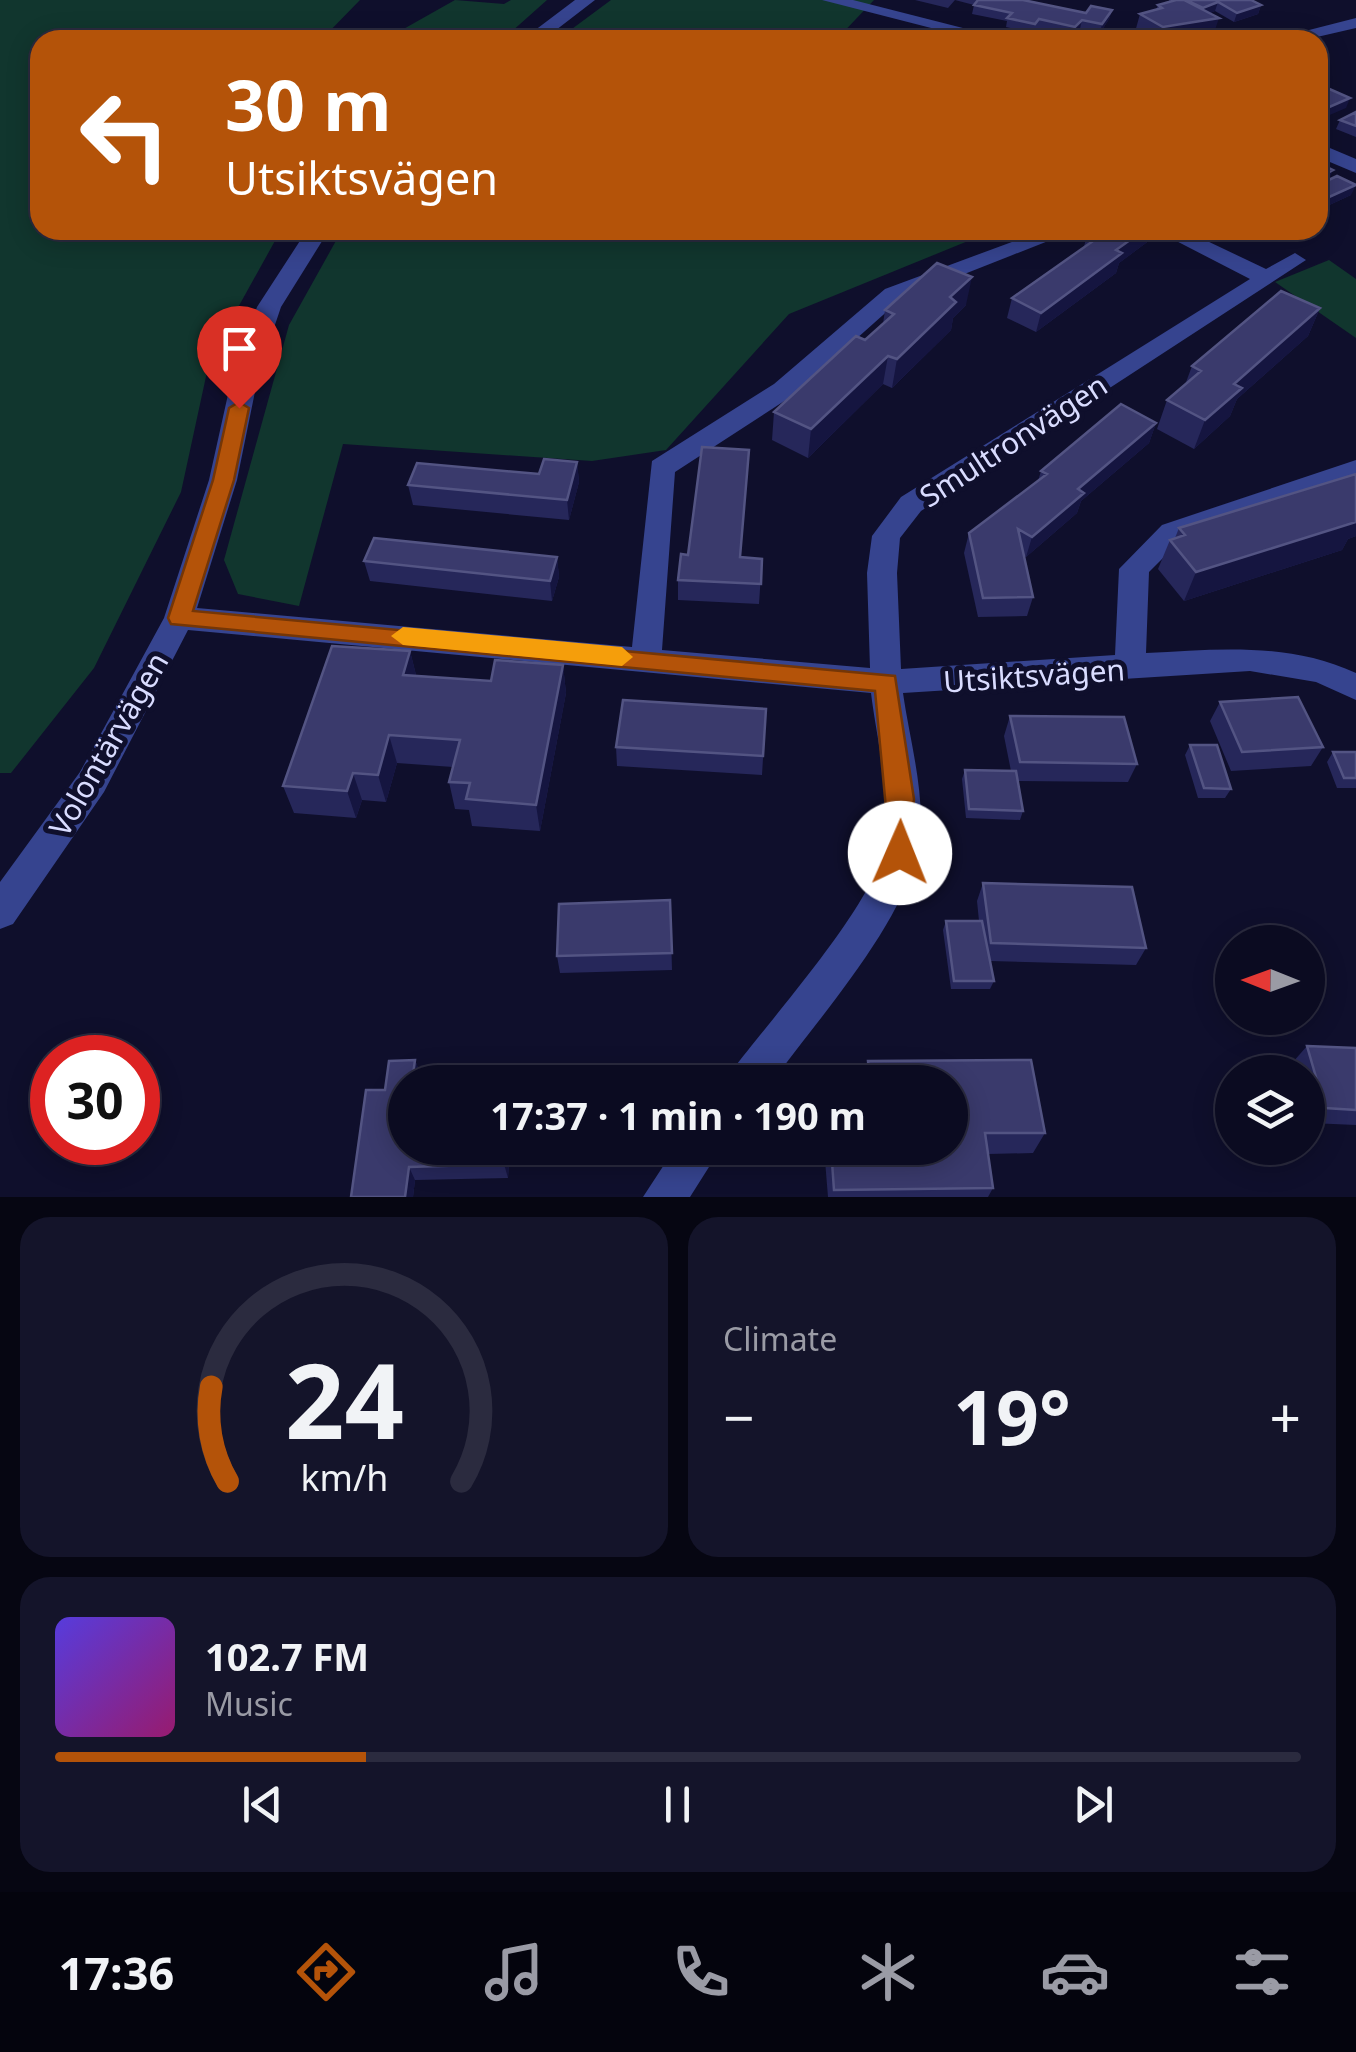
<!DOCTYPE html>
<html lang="en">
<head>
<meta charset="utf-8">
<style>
	:root { --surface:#0b0b21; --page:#14142a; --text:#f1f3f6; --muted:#9a9ba5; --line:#2b2b3f; --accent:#b45309 }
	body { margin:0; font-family:"Noto Sans",sans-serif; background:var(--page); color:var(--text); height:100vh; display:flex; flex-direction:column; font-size:38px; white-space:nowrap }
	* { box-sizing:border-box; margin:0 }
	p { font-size:32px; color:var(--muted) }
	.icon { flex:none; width:55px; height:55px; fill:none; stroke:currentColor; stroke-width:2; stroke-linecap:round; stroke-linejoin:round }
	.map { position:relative; height:1197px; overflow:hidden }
	.side { display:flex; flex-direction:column; gap:20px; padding:20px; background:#060612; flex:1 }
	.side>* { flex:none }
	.guide { position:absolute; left:30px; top:30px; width:1298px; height:210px; border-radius:30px; box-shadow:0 5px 25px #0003,0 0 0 2px var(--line); background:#b45309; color:#fff; overflow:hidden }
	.needle { width:65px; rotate:271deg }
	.fabs { position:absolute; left:1215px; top:925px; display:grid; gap:20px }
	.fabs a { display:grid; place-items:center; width:110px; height:110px; border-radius:50%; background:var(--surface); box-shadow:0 5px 25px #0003,0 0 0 2px var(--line); font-size:50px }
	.speed { position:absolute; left:30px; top:1035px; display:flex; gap:20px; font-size:50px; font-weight:700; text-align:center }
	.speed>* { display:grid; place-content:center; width:130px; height:130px; border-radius:50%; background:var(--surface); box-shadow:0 5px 25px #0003,0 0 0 2px var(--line); line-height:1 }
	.speed .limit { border:15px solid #d22; background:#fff; color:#111 }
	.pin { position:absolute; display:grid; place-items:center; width:85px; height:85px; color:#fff; margin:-102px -42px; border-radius:50% 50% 50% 0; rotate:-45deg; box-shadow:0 0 10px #0007 }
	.pin .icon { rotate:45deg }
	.me { position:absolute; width:110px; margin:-55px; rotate:1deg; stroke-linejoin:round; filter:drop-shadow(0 0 8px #0008) }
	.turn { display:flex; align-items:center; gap:35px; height:210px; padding:0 30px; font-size:45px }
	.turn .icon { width:130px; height:130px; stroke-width:2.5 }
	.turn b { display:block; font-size:70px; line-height:85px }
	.big { font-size:75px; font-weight:700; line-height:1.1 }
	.side .widget { flex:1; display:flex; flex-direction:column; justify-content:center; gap:15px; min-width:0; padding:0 35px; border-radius:30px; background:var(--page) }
	.side .dial { align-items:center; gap:0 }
	.dial svg { height:260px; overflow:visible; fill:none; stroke:var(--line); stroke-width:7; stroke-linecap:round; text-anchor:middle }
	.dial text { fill:var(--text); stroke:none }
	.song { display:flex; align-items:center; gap:30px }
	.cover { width:120px; height:120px; border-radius:15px; background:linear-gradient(135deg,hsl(250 70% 55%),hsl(320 70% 35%)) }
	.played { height:10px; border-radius:5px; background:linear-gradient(90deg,var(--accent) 25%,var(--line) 25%) }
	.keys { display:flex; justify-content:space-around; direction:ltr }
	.heat { display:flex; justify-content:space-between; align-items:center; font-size:55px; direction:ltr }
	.side .tiles { flex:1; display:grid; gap:20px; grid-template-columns:1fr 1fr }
	.widget:last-child { grid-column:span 2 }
	.trip { position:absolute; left:388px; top:1065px; width:580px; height:100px; border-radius:50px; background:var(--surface); box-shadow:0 5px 25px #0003,0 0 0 2px var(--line); font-weight:700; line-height:100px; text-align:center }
	.menu { display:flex; height:160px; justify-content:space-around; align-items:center; background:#04040d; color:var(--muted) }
	.menu .icon { width:70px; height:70px }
	.menu .on { color:var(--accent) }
	.menu b { font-size:45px; color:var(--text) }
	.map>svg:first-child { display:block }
</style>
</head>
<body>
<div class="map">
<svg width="1356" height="1197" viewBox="0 0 1356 1197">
	<rect width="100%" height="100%" fill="#0f0f2c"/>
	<path fill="#11362e" d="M0,0H360L321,40H40V230H281L210,358L181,492L94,668L11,773H0Z
		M455,0L504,4L511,0H547L502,40H384Z
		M611,0H874L836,40H557Z
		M342,230H995L789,314L666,450L592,461L343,444L299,606L238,594L224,560L289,325Z
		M1329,260L1356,279V338L1275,282Z"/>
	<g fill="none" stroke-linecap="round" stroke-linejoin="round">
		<path fill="#36448f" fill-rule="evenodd" d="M575,0H595L543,40H522Z
			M822,0H853L1010,40H978Z
			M1356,18V28L1304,40H1270Z
			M1318,143L1356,159V173L1318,157Z
			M307,230H329L281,307L259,372L237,480L197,608L632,647L652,461L774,384L885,289L1044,230H1076L901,299L792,396L675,472L662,650L870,668L867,573L872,536L901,497L1250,279L1155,230H1184L1266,269L1295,253L1306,260L921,511L900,538L897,573L901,669L1115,655L1119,569L1162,525L1356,460V479L1182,539L1149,572L1146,653C1219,649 1288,642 1356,673V700L1316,682L1250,671L903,693C910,743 929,806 917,855C898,930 818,1019 772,1082H728L734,1068C772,1018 869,909 882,854C894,804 877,743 871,693L188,630L104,792L13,924L0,929V882L80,772L164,618L209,480L233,372L257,307Z
			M675,1148H721L690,1197H643Z"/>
	</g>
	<path fill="#26275a" d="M915,0H955L948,8Z
		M955,0H1024L1086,13L1112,10L1109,19L1100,33L1080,29L1073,36L1037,28L1033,33L1006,27L1007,21L972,14L974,5Z
		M1169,0H1251L1261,5L1258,14L1234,22L1215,11L1210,13L1213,36L1189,40H1150L1135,32L1140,14L1156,10L1158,5L1169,2Z
		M1356,112V137L1336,129L1340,120Z
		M1318,163L1329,180L1351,195L1325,207L1318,203Z
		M1154,237L1119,263L1116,273L1036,332L1007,318L1012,298L1084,247L1086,238Z
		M966,305L953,318L951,330L892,388L883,384L808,458L772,440L774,412L865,340L883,324L885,310Z
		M1320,308L1308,336L1237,399L1230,416L1194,449L1157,429L1167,400L1185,385L1192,366Z
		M1156,423L1149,443L1081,501L1077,513L1026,557L1024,556L1033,597L1027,616L978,617L964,553L969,533L1038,481L1041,471Z
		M577,462L579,482L569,520L413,505L408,485L539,474Z
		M1356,474V536L1348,539L1342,550L1184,601L1158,569L1170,540L1175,538L1179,528Z
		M557,557L559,577L552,601L370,581L364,561Z
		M741,557L762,559L759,604L678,600V580Z
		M410,651L416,675L491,681L563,665L566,693L540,831L472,826L469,810L455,809L449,782L453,767L397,763L386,802L362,800L356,818L294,813L283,786Z
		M1220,702L1323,747L1311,766L1231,771L1210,721Z
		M766,709L762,775L617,766L616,747Z
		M1010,716L1137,764L1128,782L1018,781L1023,811L1020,820L966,818L962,779L965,770L1011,771L1004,736Z
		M1190,745L1231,789L1225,798H1198L1185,755Z
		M1333,752H1356V788H1337L1327,762Z
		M983,883L1146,948L1136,965L990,961L994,981L990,989H951L943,930L946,921H979L977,901Z
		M670,900L672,970L560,973L557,956Z
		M1307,1046L1356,1048V1125L1310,1123L1308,1113V1072H1296L1293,1062Z
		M415,1060L421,1076L405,1148H510L508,1178L415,1180L413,1197H351L385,1090Z
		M1031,1060L1045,1133L1033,1153L988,1154L993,1188L988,1197H828L824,1148H950V1082H862L868,1061Z"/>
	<path fill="#151540" d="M1218,2L1215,11L1200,17L1203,8Z
		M1261,5L1258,14L1234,22L1237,13Z
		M1112,10L1109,19L1100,33L1102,24Z
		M1219,18L1213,36L1189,40H1160L1163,27Z
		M1082,20L1080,29L1073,36L1075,27Z
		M1350,98L1346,108L1318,120L1320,111Z
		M1333,170L1325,189L1318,191V178Z
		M1356,185L1351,195L1325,207L1329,197Z
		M1144,230H1156L1154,237L1119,263L1116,273L1036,332L1041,313L1116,250Z
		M972,277L966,305L953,318L951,330L892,388L897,359L950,297Z
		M1320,308L1308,336L1237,399L1230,416L1194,449L1205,420L1234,384Z
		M888,356L883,384L808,458L811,429Z
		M1156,423L1149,443L1081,501L1077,513L1026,557L1032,537L1078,489Z
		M577,462L579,482L569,520L567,500Z
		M1356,517V536L1348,539L1342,550L1184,601L1196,572Z
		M557,557L559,577L552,601L550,581Z
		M410,651L417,679L403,675Z
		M563,665L566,693L540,831L536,805Z
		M389,735L397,763L386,802L378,775Z
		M353,773L362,800L356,818L347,791Z
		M415,1060L421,1076L420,1082H412Z
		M505,1148H510L508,1178L504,1164Z
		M409,1167L415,1180L413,1197H405Z"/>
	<path fill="#3a3a6c" stroke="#535483" stroke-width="2.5" d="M978,0H1023L1086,13L1091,6L1112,10L1102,24L1082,20L1075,27L1039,19L1035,24L1007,18L1012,13L974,5Z
		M1176,0H1184L1219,18L1163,27L1140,14L1162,8L1158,5Z
		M1186,0H1251L1261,5L1237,13L1218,2L1203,8Z
		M888,31L918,39L924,33L935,36L931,40H879Z
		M937,34L962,40H931Z
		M1318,84L1350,98L1320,111L1318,110Z
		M1356,112V126L1340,120Z
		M1318,163L1333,170L1318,178Z
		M1337,176L1356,185L1329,197L1318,191V185Z
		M1098,230H1144L1116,250L1122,253L1041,313L1012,298L1093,241L1086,238Z
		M937,263L972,277L950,297L956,302L897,359L888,356L811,429L774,412L856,336L865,340L894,314L885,310Z
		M1281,291L1320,308L1234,384L1242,388L1205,420L1167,400L1201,371L1192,366Z
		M1121,404L1156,423L1078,489L1084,493L1032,537L1018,529L1033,597L983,598L969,533L1047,474L1041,471Z
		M702,447L749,450L740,557L762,559L761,584L678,580L681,554L688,555Z
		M544,459L577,462L567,500L408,485L417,463L539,474Z
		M1356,474V522L1196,572L1170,540L1185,535L1179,528Z
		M374,538L557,557L550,581L364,561Z
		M332,646L410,651L403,675L491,681L495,660L563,665L536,805L466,799L470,783L449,782L460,740L389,735L378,775L353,773L347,791L283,786Z
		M1298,697L1323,747L1242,752L1220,702Z
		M623,700L766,709L763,756L616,747Z
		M1010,716L1124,717L1137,764L1020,762Z
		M1190,745H1217L1231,789L1204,788Z
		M1333,752H1356V778H1344Z
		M965,770L1016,771L1023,811L969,809Z
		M983,883L1132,887L1146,948L991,943Z
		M670,900L672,953L557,956L559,904Z
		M946,921H982L994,981H954Z
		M1307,1046L1356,1048V1110L1325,1108Z
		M415,1060L412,1082H405V1148H505L504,1164L409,1167L405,1197H351L366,1090H385L389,1061Z
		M1031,1060L1045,1133H985L993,1188L834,1190L831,1148H950V1082H870L868,1061Z"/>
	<path fill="#b45309" stroke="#753606" stroke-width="2.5" d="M239,402L249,408L234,480L193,611L895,676L914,799L909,862H891L875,691L171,624L168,618L213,480L229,408Z"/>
	<path fill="#f59e0b" d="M403,627L622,647L633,657L622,666L403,645L391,636Z"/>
	<g text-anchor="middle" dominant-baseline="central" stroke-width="10" stroke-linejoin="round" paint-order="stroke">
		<g font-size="30" fill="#d9dcff" stroke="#0f0f2c">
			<text transform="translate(1013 440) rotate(-33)">Smultronvägen</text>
			<text transform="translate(1034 675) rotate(-4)">Utsiktsvägen</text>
			<text transform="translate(108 744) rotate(-60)">Volontärvägen</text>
		</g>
	</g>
</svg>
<div class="fabs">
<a><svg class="needle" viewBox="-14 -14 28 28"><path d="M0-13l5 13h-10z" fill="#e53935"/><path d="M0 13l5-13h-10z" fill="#9a9ba5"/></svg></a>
<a><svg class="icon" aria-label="layers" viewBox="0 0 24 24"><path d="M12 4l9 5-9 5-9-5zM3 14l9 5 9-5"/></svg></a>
</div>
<div class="speed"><div class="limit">30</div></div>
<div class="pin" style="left:239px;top:408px;background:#d93025"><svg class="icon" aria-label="arrive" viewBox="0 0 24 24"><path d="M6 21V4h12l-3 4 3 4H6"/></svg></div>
<svg class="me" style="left:900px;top:853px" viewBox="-20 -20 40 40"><circle r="19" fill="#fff"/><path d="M0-13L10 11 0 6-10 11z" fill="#b45309"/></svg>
<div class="trip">17:37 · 1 min · 190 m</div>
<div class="guide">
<div class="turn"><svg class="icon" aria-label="left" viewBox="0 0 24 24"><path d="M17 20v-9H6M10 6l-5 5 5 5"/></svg><div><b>30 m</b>Utsiktsvägen</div></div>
</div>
</div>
<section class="side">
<div class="tiles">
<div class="widget dial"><svg viewBox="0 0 100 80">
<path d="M14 69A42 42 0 1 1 86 69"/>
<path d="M14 69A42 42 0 0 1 9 40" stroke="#b45309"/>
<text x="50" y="56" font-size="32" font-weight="700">24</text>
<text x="50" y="72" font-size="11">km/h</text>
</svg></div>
<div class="widget"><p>Climate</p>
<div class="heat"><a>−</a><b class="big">19°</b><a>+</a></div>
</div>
<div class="widget">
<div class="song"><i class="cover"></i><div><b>102.7 FM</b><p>Music</p></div></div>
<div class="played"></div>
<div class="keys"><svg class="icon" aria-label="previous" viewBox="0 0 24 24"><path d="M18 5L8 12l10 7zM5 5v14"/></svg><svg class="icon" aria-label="pause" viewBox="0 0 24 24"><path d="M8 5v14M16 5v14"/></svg><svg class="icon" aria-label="next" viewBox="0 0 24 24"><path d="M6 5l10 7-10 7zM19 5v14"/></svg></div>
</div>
</div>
</section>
<nav class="menu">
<b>17:36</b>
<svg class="icon on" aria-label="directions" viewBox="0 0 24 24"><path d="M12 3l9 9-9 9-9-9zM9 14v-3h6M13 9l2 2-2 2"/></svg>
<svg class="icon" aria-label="music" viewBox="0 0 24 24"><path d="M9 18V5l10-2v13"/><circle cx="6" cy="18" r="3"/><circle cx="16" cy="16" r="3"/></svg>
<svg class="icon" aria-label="phone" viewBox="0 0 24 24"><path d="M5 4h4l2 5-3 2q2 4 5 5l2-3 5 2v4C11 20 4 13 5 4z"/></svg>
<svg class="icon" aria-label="climate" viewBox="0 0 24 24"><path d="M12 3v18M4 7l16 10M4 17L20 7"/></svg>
<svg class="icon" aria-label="car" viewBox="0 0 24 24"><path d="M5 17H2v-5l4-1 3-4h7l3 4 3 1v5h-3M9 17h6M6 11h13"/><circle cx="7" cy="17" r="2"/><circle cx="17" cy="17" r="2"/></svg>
<svg class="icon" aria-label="filters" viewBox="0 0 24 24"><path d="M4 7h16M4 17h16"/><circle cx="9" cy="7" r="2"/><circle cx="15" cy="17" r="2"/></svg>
</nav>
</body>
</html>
